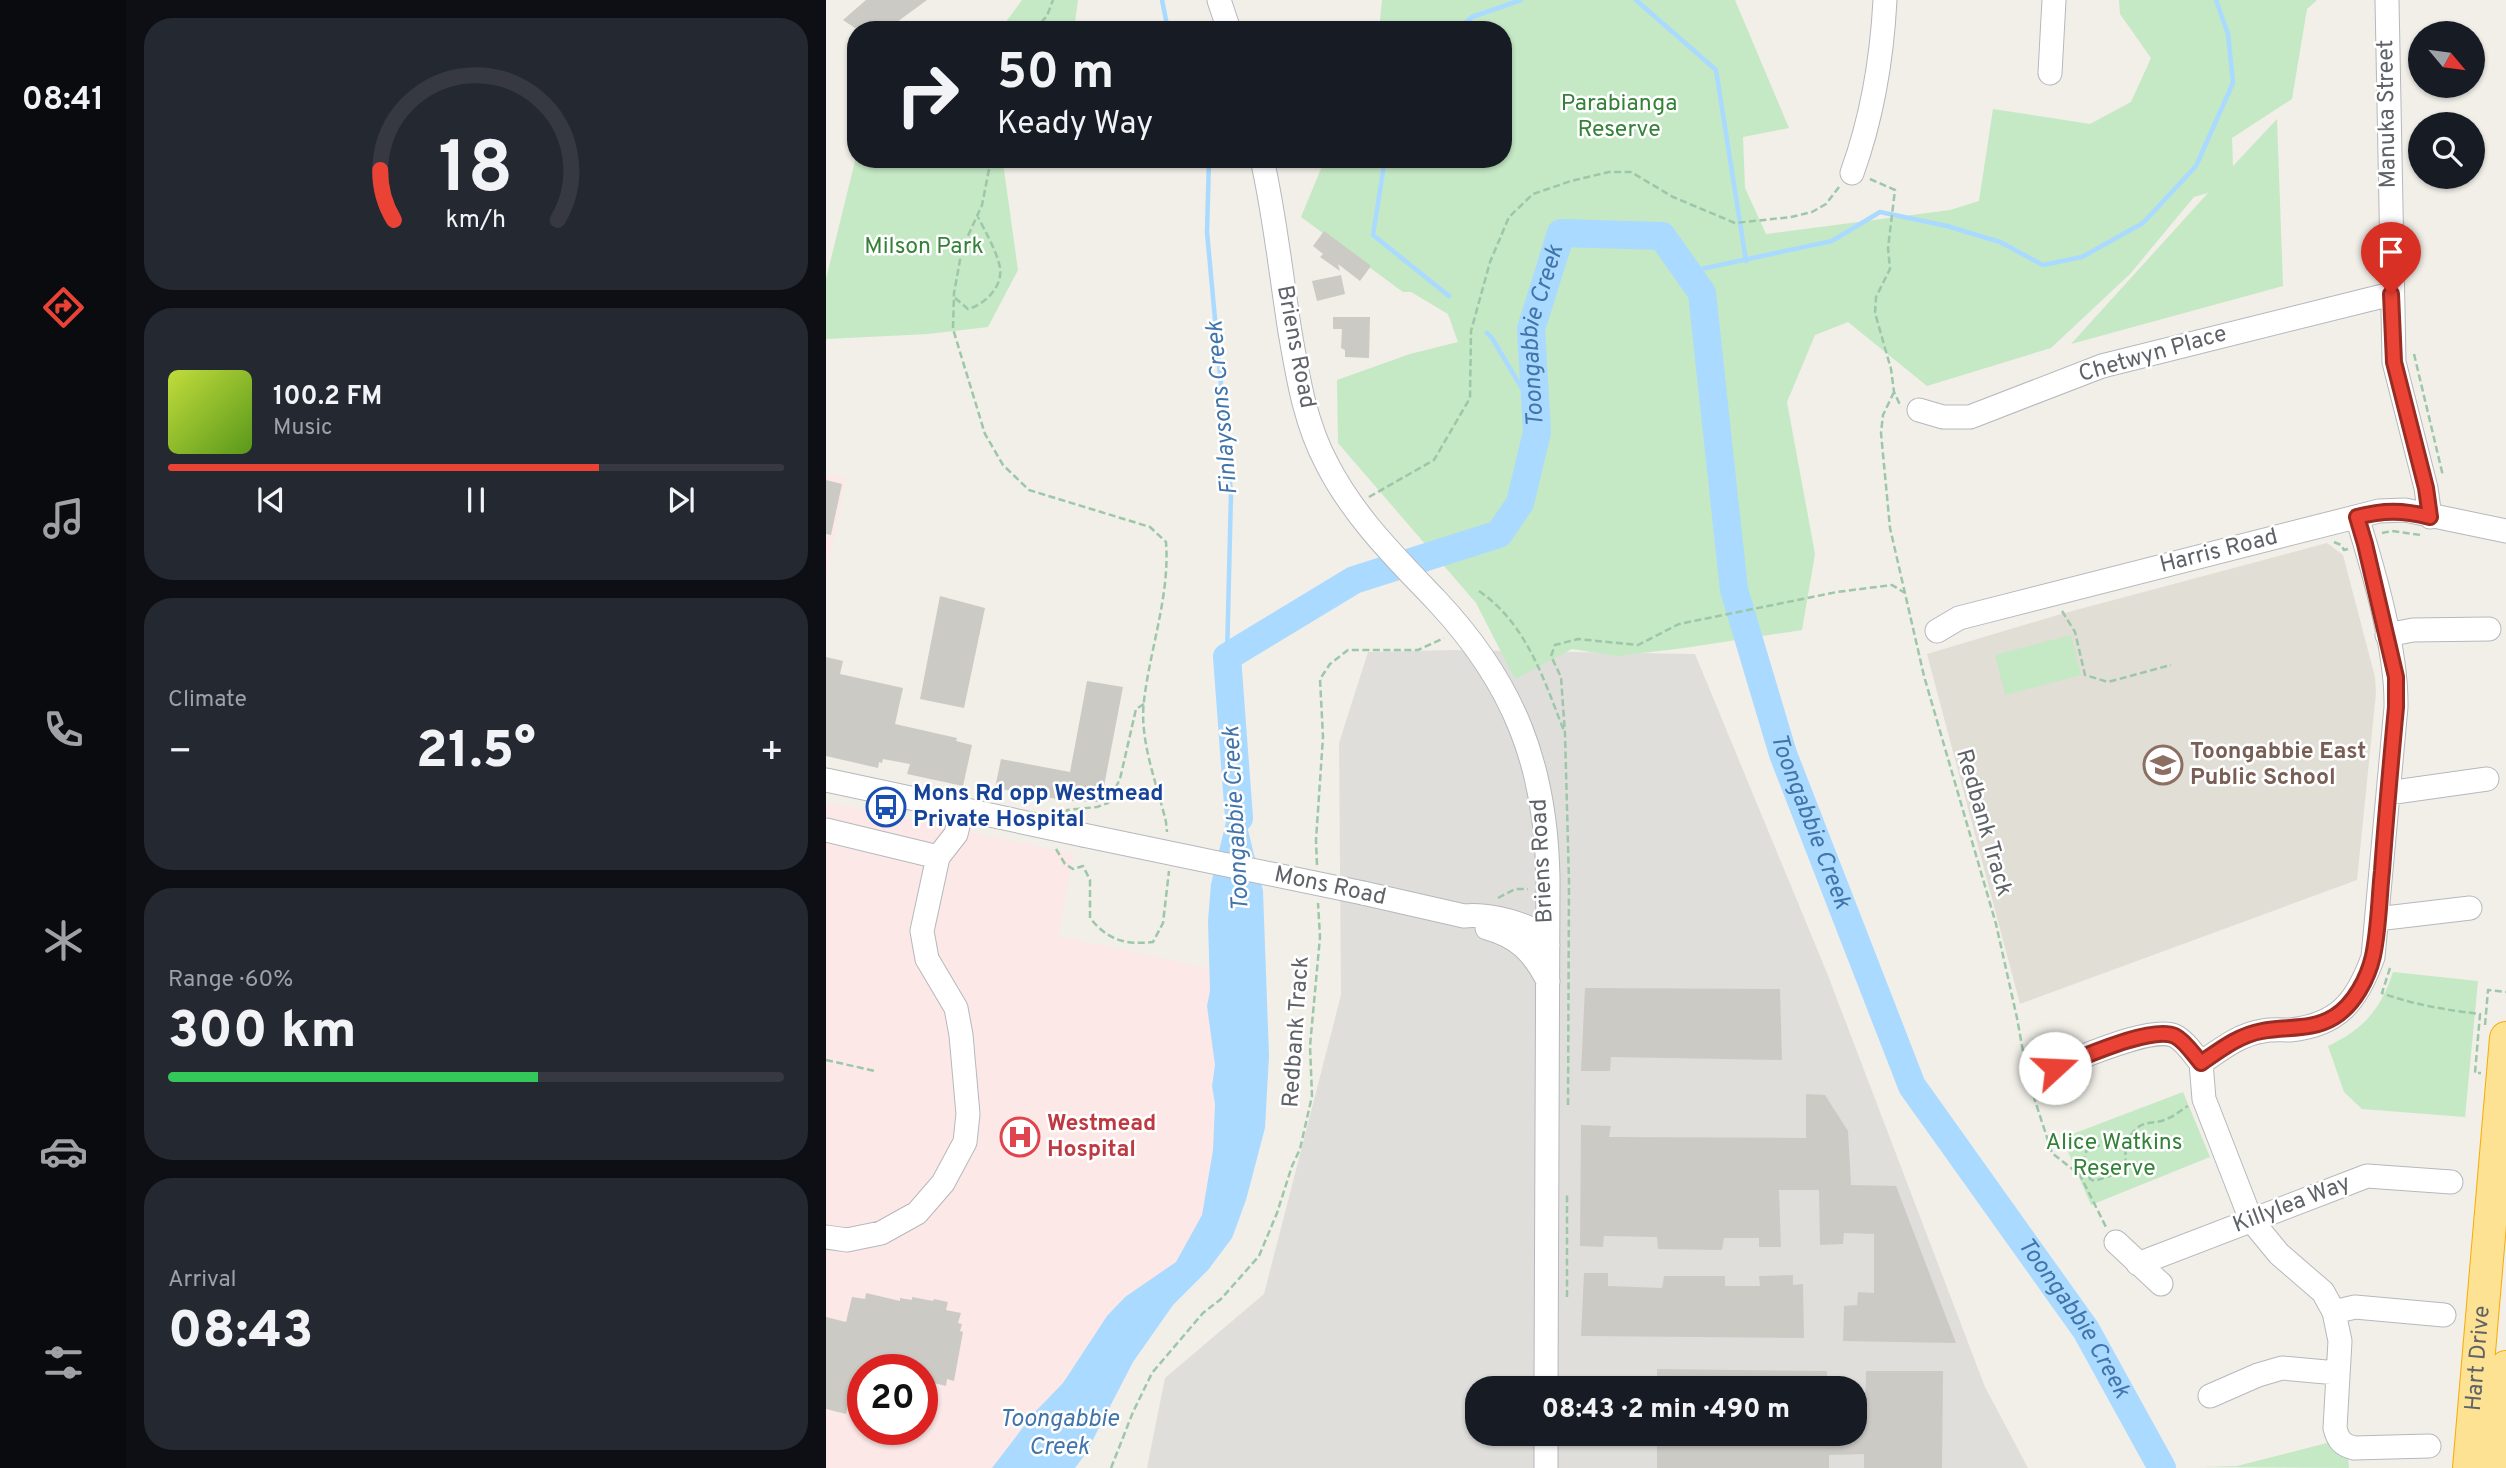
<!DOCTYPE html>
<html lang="en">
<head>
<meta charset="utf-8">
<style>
	:root { --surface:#171b24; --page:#242831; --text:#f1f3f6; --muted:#9ea1a6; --line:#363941; --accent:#ea4335 }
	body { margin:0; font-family:Overpass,sans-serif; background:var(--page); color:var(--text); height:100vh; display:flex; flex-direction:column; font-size:26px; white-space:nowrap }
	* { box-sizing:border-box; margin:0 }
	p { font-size:23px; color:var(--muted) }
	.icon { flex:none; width:38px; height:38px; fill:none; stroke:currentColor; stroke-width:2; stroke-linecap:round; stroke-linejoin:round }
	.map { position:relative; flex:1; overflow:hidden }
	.details { display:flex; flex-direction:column; gap:18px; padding:18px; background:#0d0f14; width:700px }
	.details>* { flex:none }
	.guide { position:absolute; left:21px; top:21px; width:665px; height:147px; border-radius:28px; box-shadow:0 2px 5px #0004; background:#171b24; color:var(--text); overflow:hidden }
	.needle { width:46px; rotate:119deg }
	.fabs { position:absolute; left:1582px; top:21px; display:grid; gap:14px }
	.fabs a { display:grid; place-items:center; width:77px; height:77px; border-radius:50%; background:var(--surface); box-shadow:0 2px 5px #0004; font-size:35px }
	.speed { position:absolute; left:21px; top:1354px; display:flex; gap:14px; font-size:35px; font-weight:700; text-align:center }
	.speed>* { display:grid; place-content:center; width:91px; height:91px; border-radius:50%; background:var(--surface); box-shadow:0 2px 5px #0004; line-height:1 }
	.speed .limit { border:10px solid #d22; background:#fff; color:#111 }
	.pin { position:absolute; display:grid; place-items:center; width:60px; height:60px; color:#fff; margin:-72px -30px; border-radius:50% 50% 50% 0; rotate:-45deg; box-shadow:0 0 7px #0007 }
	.pin .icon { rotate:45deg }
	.me { position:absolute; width:77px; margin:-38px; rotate:70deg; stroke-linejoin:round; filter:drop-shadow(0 0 5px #0008) }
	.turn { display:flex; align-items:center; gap:24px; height:147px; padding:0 35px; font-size:32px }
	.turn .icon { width:91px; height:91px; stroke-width:2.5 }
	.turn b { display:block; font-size:49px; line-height:60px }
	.big { font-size:52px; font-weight:800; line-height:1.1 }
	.details .tile { flex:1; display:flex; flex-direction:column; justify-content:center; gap:10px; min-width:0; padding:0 24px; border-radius:28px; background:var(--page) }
	.details .dial { align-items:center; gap:0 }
	.dial svg { height:182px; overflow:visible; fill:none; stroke:var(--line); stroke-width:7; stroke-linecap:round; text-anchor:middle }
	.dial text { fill:var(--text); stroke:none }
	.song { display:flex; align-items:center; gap:21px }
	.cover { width:84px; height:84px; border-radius:10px; background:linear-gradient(135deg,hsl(70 70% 55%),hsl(90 70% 35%)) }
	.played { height:7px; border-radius:4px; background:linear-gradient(90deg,var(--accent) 70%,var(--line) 70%) }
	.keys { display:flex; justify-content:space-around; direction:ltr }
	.heat { display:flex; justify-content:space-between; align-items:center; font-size:38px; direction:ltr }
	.charge { height:10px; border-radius:5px; background:linear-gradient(90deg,#34c759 60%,var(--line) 0) }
	.trip { position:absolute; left:639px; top:1376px; width:402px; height:70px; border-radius:28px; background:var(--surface); box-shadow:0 2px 5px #0004; font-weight:800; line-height:70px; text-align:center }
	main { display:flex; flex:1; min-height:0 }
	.tabs { display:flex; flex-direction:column; width:126px; justify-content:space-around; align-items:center; background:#090b0e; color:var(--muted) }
	.tabs .icon { width:49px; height:49px }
	.tabs .current { color:var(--accent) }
	.tabs b { font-size:32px; color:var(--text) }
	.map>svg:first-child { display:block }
</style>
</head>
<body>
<main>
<nav class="tabs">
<b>08:41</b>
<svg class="icon current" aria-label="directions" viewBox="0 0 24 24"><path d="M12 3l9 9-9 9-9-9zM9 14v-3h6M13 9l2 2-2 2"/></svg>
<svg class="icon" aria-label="music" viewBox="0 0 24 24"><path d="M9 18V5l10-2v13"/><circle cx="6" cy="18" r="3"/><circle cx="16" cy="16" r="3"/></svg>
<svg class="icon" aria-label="phone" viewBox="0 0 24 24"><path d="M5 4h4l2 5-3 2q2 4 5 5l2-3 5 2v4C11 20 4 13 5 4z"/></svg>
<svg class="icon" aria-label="climate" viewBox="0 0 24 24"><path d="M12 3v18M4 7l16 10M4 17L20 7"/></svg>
<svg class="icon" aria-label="car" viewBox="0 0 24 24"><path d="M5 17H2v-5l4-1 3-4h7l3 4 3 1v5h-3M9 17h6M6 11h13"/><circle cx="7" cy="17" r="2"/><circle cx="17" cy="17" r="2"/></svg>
<svg class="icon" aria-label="filters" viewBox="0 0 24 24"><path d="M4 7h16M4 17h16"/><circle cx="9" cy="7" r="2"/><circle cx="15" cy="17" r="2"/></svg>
</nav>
<section class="details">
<div class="tile dial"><svg viewBox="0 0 100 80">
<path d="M14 69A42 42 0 1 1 86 69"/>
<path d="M14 69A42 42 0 0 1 8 47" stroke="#ea4335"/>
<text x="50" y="56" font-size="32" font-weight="700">18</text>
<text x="50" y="72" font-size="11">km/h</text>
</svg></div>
<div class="tile">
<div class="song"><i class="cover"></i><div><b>100.2 FM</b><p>Music</p></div></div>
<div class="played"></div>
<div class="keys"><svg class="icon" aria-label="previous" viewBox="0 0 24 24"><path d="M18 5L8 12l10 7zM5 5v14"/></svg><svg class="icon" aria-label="pause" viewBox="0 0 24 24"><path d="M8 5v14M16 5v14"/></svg><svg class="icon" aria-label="next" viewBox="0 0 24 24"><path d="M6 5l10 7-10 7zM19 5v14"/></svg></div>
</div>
<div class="tile"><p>Climate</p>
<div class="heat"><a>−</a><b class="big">21.5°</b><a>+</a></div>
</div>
<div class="tile"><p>Range · 60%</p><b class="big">300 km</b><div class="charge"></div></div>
<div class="tile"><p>Arrival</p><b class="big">08:43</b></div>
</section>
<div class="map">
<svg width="1680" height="1468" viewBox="0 0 1680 1468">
	<rect width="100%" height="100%" fill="#f1efe8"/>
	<path fill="#e0deda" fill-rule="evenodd" d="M628,650L869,654L1001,973L1159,1387L1202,1468H321L339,1378L438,1294L515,995L513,743L542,652ZM651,1388H1029V1433H651Z"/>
	<path fill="#e1ded6" d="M1501,543L1517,555L1549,677L1550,693L1531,880L1194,1004L1101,654L1235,614Z"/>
	<path fill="#fce8e6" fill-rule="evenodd" d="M0,474L20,478L0,576Z
		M0,802L248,854L232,936L382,968L384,991L381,1006L389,1065L386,1086L389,1104L387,1150L376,1215L350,1262L299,1297L281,1316L237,1383L208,1414L166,1468H0ZM37,1370H96V1430H37Z"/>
	<path fill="#c5e8c5" d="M196,0H252L248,30H174Z
		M556,0H909L963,128L917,137L919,188L940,234L1124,210L1153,201L1167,109L1264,124L1305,102L1325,58L1294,14L1293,0H1491L1481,9L1466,99L1406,138L1407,166L1451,119L1457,286L1245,344L1382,193L1368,197L1304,274L1225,348L1101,386L1022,322L989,335L961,402L989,554L976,630L858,648L791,656L746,649L689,679L650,603L512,443L511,380L584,354L632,342L622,314L585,292H577L475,217L499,159H677V30H553Z
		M30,157V159H180L177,163L192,270L162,327L102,334L0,339V279Z
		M1245,635L1255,675L1179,695L1169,655Z
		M1567,972L1652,981L1639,1117L1536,1109L1518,1092L1502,1046C1538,1029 1555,1009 1567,972Z
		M1357,1092L1384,1157L1265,1205L1236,1138Z
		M1505,1442L1522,1458L1523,1468L1375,1467L1411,1466Z"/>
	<path fill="#aadaff" d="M410,781L437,891L443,1056L439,1128L420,1200L406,1238L382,1270L347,1305L307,1362L260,1453L249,1468H166L208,1413L237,1383L281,1316L299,1297L350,1262L376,1215L387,1150L389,1104L386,1086L389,1065L381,1006L384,991L382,921L385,884Z"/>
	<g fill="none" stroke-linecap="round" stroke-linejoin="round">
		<path stroke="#aadaff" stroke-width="4.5" d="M336,0L342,30
			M810,0L890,70L920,261
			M631,30L646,17L695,0
			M383,159L381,232L405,493L401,657
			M559,159L547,235L623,296
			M861,272L1006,241L1054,212L1121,226L1174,242L1217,265L1256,257L1317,223L1370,166L1407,83L1402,34L1390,0
			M661,333L666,338L710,412"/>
		<path stroke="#aadaff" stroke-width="28" id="s1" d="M413,818L401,657L528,580L673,534L694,503L711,432L705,329L735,233L836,236L876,293L908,590L957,754L1086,1086L1260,1330L1336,1468"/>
	</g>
	<path fill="#cccac5" d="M40,0H101L60,30H32L17,20Z
		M498,231L545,266L534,281L512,264L514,271L494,257L497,254L487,246Z
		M515,275L519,294L491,301L486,281Z
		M507,317H544L543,358L519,357V350L515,348L516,329H507Z
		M0,480L16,484L5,535L0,534Z
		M114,596L159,608L138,708L94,699Z
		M0,657L17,661L14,674L77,688L69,724L131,738L130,741L146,745L137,786L81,774L84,764L57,759L56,763L53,762L52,768L0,756Z
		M261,681L297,687L275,802L242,801L169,788L175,759L244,772Z
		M759,988L954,989L956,1060L785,1057L784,1071H755Z
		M980,1094L999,1095L1022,1131L1025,1185L1070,1186L1130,1343L1017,1341L1018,1306L1031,1305L1032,1292L1048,1293V1234L1018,1233L1017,1244L994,1245L993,1190H953L955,1247H933V1238H898L896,1250L832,1249L831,1237L778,1236L777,1247L754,1246L755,1125L785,1126L783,1137L980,1138Z
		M758,1273H782V1286L836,1288L838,1276H899V1286H934L933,1276L967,1275V1285L977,1284L978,1338L755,1336Z
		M40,1293L74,1301V1298L86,1300V1297L107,1301L108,1299L122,1302L120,1310L135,1313L132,1323L136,1324L134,1331L137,1332L128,1381L121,1379L120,1386L96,1380V1370L30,1371L20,1414L0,1409V1317L20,1322L26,1297L39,1299Z
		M831,1369L1001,1371V1388H831Z
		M1040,1371H1117L1116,1468H1038V1454L1003,1455V1468H831V1433H1029V1413H1039Z"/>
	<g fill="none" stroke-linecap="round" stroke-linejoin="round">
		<defs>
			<path id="minor" d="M393,0L403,30
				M1561,0L1568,362L1600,488L1604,517
				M1224,73L1228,0
				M436,159C449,216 455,275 464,332C472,378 479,423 501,464C528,517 570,558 610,600C688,683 720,765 722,878L720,1388
				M1026,173C1046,118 1056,57 1059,0
				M1093,410L1117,417H1144L1276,366L1565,294
				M1111,631L1133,618L1553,511L1579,510L1680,531
				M1561,635L1587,630L1663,629
				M0,780L257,835
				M1562,793L1661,779
				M0,830L112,857
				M537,893L638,916C658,914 687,920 705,929C712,933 717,939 722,945
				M1551,919L1644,908
				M661,928C693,937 707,952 722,981
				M1375,1063C1394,1050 1414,1034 1437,1031C1446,1029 1455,1030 1464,1030C1513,1025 1531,1001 1547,957L1570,707C1571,650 1548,572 1531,517
				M1375,1063L1378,1099L1425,1220L1453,1254L1497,1292L1508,1312L1514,1341L1509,1428C1512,1440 1516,1445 1528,1448L1603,1446
				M1229,1067C1255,1058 1326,1025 1349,1036C1359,1041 1368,1055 1375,1063
				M0,1237L21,1240L55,1233L91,1213L117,1183L139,1142L142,1114L135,1035L130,1008L101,959L96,931L112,857L130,834L136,809
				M1290,1242L1335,1284
				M1312,1264L1541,1176L1625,1182
				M1508,1312L1529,1307L1618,1315
				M1384,1396L1432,1375L1456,1368L1511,1373
				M720,1468V1433"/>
			<g id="highway">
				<path id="s2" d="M1643,1468L1680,1038"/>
				<path d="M1671,1468L1680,1367"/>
			</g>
		</defs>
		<use href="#minor" stroke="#b5b8bc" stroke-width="25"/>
		<use href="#highway" stroke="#f9ab00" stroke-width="34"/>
		<path stroke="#9cc7a9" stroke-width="2.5" stroke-dasharray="7 3.5" stroke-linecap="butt" d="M208,30L221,16L227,0
			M165,159L156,205L136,249L128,293L127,329L159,434L177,465L203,490L324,527L340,542C344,596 324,648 318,701C313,740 331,784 340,822L341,832
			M1044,179L1069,190L1062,248L1064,269L1050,297L1049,313L1065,369L1068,392L1075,407
			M129,298L142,309C158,305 177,287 174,268C172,254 159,231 152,217
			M1588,354L1617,476
			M1068,392L1057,415L1055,433L1064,528L1098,676L1170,924L1191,1018L1202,1079L1226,1153L1254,1175L1280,1227
			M543,497L608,460L644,398L645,331L664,262L683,217L707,194L745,181L783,172H805L847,197L909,223L965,217L986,212L1000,204L1013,187
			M1556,533L1566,531L1595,535
			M1508,542L1515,545L1518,550L1522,549
			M653,591C701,624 718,680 738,731
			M1236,611L1249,632L1259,675L1282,682L1345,665
			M240,814L241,810L271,807L282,803L294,779L310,709L318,704
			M230,849L239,864L247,869L257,866L264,880V918C282,940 298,945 327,942L337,923L343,871
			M491,865L490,840L497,737L494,679L504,664L522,650H592L618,638
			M672,898L689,889H702
			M1564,968L1556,993C1588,1005 1621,1010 1654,1014L1649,1073H1655
			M1659,1025L1662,990L1680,992
			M0,1060L49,1071
			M742,1105L743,882L739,734L735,677L725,656L729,645L752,639L812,645L853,624L1011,592L1066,585L1079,593
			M1301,1142L1281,1137L1274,1145L1261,1149L1258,1159L1264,1179L1268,1181C1322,1166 1285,1156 1308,1131C1318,1119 1331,1125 1343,1118C1350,1115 1355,1110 1362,1106
			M741,1297V1192
			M285,1468L307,1412L326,1373L377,1313L395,1299L433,1256L451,1213L466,1166L474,1149L486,1096L484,1046L494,937L492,903"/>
		<use href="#minor" stroke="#fff" stroke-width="23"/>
		<use href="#highway" stroke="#fde293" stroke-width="32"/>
		<defs>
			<path id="minor-bridge" d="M257,835L537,893"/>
		</defs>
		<use href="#minor-bridge" stroke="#b5b8bc" stroke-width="25" stroke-linecap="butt"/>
		<use href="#minor-bridge" stroke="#fff" stroke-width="23"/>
	</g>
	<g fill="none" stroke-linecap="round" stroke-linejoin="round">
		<defs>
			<path id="route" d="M1229,1068C1255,1058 1326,1025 1349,1036C1359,1041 1368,1055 1375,1063C1394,1050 1413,1035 1436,1031C1461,1026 1485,1031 1508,1017C1528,1005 1542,978 1547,956C1553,928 1553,899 1556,871C1560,816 1565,761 1570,707V677L1539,544L1531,517C1557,510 1577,510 1604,517L1600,488L1568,362L1565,294"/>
		</defs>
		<use href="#route" stroke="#982c22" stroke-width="18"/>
		<use href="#route" stroke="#ea4335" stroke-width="12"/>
	</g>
	<defs>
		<symbol id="school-ring" viewBox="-11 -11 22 22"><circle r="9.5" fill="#fff" stroke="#8d6e63" stroke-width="1.5"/><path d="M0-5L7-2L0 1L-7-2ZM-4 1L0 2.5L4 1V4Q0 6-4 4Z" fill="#8d6e63"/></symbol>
		<symbol id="bus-ring" viewBox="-11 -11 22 22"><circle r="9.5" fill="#fff" stroke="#1a4fb4" stroke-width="1.5"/><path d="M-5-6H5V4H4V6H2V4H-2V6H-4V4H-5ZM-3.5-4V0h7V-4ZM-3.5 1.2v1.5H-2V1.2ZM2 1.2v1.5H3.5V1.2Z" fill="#1a4fb4"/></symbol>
		<symbol id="hospital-ring" viewBox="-11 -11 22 22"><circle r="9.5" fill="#fff" stroke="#e0444e" stroke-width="1.5"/><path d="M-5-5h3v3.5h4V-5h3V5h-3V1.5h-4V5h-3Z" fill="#e0444e"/></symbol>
	</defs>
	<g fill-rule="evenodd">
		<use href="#school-ring" x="1315" y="743" width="44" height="44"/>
		<use href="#bus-ring" x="38" y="785" width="44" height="44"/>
		<use href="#hospital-ring" x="172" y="1115" width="44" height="44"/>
	</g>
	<g text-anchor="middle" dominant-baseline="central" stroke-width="5" stroke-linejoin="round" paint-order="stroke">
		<g font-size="23" fill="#348238" stroke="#fff">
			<text x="793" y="104">Parabianga<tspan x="793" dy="26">Reserve</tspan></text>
			<text x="98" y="247">Milson Park</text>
			<text x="1288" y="1143">Alice Watkins<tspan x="1288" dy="26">Reserve</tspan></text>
		</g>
		<g font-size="23" fill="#5f6368" stroke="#fff">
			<text transform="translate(1562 114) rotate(-91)">Manuka Street</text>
			<text transform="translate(469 347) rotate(79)">Briens Road</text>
			<text transform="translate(1327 355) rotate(-16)">Chetwyn Place</text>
			<text transform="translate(1393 552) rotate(-14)">Harris Road</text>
			<text transform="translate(1157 823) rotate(74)">Redbank Track</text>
			<text transform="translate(717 861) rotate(-93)">Briens Road</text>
			<text transform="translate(504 887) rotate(12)">Mons Road</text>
			<text transform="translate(471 1032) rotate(-86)">Redbank Track</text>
			<text transform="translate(1466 1205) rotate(-21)">Killylea Way</text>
			<text stroke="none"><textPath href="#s2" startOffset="110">Hart Drive</textPath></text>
		</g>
		<g font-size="23" font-weight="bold" fill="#785e54" stroke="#fff" text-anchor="start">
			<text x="1364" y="752">Toongabbie East<tspan x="1364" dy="26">Public School</tspan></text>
		</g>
		<g font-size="23" font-weight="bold" fill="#164399" stroke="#fff" text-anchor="start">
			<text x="87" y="794">Mons Rd opp Westmead<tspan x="87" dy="26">Private Hospital</tspan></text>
		</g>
		<g font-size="23" font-weight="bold" fill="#be3a42" stroke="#fff" text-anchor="start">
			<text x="221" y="1124">Westmead<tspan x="221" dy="26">Hospital</tspan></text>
		</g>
		<g font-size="24" font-style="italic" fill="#4174aa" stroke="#fff">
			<text stroke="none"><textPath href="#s1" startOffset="670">Toongabbie Creek</textPath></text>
			<text transform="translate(397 408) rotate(-95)">Finlaysons Creek</text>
			<text transform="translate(411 819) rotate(-93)">Toongabbie Creek</text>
			<text stroke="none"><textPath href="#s1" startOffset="1489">Toongabbie Creek</textPath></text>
			<text stroke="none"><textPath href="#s1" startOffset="2056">Toongabbie Creek</textPath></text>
			<text x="233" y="1420">Toongabbie<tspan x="233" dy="28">Creek</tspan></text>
		</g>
	</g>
</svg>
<div class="fabs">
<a><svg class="needle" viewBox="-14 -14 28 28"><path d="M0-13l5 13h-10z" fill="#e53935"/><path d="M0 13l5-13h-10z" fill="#9ea1a6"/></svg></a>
<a><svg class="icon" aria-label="search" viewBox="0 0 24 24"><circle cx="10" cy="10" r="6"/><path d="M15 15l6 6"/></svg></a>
</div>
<div class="speed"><div class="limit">20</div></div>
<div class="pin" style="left:1565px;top:294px;background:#d93025"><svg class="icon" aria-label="arrive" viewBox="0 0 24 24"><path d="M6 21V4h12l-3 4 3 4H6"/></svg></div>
<svg class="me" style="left:1229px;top:1068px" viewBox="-20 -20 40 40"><circle r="19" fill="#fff"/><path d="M0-13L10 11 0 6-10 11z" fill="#ea4335"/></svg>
<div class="trip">08:43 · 2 min · 490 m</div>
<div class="guide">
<div class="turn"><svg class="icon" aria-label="right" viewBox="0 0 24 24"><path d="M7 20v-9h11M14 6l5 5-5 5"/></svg><div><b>50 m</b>Keady Way</div></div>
</div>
</div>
</main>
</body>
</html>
